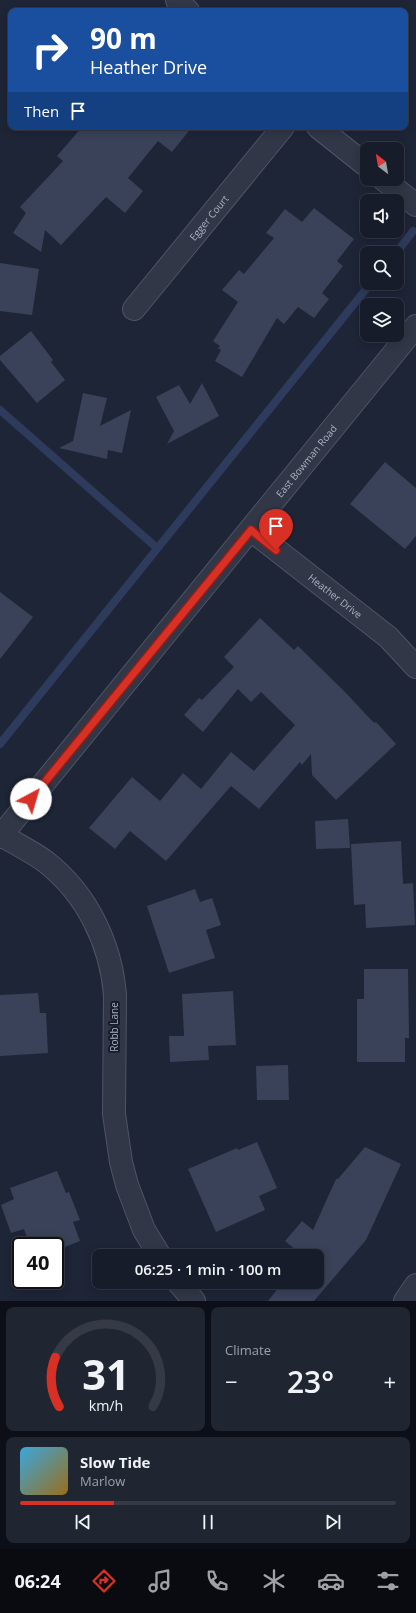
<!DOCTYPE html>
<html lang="en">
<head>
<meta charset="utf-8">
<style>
	:root { --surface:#161c29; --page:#1f2531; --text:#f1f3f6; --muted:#9ea1a8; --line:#353a46; --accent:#d93025 }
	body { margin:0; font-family:"Open Sans",sans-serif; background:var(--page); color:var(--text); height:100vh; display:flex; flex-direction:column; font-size:15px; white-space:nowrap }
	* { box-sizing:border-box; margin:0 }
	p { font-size:13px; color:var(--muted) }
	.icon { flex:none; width:22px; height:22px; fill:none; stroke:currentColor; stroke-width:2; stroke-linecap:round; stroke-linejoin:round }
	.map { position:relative; height:1301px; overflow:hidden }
	.sheet { display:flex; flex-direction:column; gap:6px; padding:6px; background:#0c0f17; flex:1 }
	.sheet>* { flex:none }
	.hud { position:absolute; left:8px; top:8px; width:400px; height:122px; border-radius:8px; box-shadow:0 2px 10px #0003,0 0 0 1px var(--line); background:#1a4fa0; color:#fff; overflow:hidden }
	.needle { width:26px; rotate:329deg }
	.fabs { position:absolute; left:360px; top:142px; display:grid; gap:8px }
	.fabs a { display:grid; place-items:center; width:44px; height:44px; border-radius:8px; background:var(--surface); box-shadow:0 2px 10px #0003,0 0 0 1px var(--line); font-size:20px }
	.speed { position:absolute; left:12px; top:1237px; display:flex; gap:8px; font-size:20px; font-weight:700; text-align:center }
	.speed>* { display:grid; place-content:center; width:52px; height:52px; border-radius:50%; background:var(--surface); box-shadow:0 2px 10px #0003,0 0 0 1px var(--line); line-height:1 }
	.speed .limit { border:2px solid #111; border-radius:6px; background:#fff; color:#111 }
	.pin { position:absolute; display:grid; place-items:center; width:34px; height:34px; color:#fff; margin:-41px -17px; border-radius:50% 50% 50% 0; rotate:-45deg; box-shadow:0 0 4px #0007 }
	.pin .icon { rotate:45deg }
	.me { position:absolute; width:44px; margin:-22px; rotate:39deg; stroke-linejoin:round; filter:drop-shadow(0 0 3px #0008) }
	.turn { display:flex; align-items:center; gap:14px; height:84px; padding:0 16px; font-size:18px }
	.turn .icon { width:52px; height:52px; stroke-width:2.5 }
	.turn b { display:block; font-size:28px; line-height:34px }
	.then { display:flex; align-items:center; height:38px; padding:0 16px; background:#0003; gap:8px; font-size:15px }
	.big { font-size:30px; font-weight:600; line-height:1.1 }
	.sheet .card { flex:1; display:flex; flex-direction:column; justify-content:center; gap:6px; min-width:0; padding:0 14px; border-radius:8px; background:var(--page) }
	.sheet .dial { align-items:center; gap:0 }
	.dial svg { height:104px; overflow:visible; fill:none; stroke:var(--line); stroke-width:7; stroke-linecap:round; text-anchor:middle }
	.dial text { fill:var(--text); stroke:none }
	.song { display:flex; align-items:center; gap:12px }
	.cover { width:48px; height:48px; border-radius:6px; background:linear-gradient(135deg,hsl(200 70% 55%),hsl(40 70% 35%)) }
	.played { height:4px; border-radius:2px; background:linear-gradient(90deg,var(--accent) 25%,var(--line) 25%) }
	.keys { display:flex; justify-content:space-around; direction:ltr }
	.heat { display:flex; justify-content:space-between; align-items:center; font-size:22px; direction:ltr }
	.sheet .tiles { flex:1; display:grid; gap:6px; grid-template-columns:1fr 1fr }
	.card:last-child { grid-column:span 2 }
	.trip { position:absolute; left:92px; top:1249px; width:232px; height:40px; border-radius:8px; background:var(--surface); box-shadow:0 2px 10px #0003,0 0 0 1px var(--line); font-weight:600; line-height:40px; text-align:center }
	.dock { display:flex; height:64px; justify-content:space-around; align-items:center; background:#090b10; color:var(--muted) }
	.dock .icon { width:28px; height:28px }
	.dock .active { color:var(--accent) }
	.dock b { font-size:18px; color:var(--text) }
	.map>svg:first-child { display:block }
</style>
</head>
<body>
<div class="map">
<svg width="416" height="1301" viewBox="0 0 416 1301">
	<rect width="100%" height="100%" fill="#1e2537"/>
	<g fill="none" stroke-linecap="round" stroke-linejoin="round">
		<path stroke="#2e3b5d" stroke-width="8" d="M396,253L413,231
			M0,410L157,548
			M0,744L371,283"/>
	</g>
	<path fill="#394258" d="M82,127H192L172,152L158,141L128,178L143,191L125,213L106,197L61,245L45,230L41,252L13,233L26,213L20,207L63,161L57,156Z
		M314,208L354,239L337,261L343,266L322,293L329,299L314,318L298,307L284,324L277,318L242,377L215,361L221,350L218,348L220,346L213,341L238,302L222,290L239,270L244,274L274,238L266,233L285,209L302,222Z
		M0,263L39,269L32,315L0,311Z
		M31,331L53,360L51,362L65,380L37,403L0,360V356Z
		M202,383L219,416L167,444L174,431L156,397L179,385L190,404Z
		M83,393L107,398L100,426L131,410L122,453L108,450L107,459L59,448L73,441Z
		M385,462L416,488V536L405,549L350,504Z
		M0,592L33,617L0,659Z
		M260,618L294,650L298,646L345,692L374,723L376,722L396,744L336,800L312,775L311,754L302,765L300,762L259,809L231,786L166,861L130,831L115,849L89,828L132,777L160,801L183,773L201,789L231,752L254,771L295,725L261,692L251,702L238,689L203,732L184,715L199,698L202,700L234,667L224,657Z
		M348,819L350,848L316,849L315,821Z
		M401,841L403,884L413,883L415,925L366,928L365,904L354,905L351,844Z
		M195,889L200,902L212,898L221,925L206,930L215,958L169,973L147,906Z
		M364,969H408L409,1038H405V1062H357V999H364Z
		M233,991L236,1045L208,1046L209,1060L170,1062L169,1036H184L182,994Z
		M38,993L40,1013H46L48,1053L0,1056V995Z
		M288,1065L289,1100H257L256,1066Z
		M257,1142L277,1188L259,1196L265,1210L216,1232L188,1169L237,1148L238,1150Z
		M365,1147L401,1164L366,1240L314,1301H268L283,1282H317V1256H293L297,1251L285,1241L302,1221L313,1230L336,1179H338Z
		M57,1171L66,1193L69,1192L80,1220L73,1222L80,1241L55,1251V1246H30L24,1229L11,1233L1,1205L14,1199L10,1188Z"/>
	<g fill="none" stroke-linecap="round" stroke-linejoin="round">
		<defs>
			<g id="minor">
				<path d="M177,0L188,11"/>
				<path d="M318,127L367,166"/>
				<path d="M383,179L416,205"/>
				<path id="s1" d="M134,309L283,127"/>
				<path id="s2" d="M251,530L388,637L416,667"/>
				<path d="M1,835C16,844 33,852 46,862C87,894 111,944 115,995L114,1114L121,1162L127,1185L144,1230L160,1256"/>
				<path id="s3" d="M0,837L416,326"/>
				<path d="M178,1282L194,1301"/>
				<path d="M405,1301L416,1285"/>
			</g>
		</defs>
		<use href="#minor" stroke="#4f5466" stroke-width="24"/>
		<use href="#minor" stroke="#313747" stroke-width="22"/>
	</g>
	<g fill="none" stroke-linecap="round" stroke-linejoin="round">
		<defs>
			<path id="route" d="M31,799L251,530L276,550"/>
		</defs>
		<use href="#route" stroke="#8d1f18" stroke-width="10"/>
		<use href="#route" stroke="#d93025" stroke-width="7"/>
	</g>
	<g text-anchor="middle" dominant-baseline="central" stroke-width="4" stroke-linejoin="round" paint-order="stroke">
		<g font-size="10" fill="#abb1c5" stroke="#171c2b">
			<text stroke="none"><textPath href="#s1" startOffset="118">Egger Court</textPath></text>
			<text stroke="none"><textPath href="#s3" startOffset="485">East Bowman Road</textPath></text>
			<text stroke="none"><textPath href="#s2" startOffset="107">Heather Drive</textPath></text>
			<text transform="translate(114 1027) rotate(-90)">Robb Lane</text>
		</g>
	</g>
</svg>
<div class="fabs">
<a><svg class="needle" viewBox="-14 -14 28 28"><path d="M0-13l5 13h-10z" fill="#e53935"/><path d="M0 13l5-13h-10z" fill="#9ea1a8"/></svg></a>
<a><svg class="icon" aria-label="sound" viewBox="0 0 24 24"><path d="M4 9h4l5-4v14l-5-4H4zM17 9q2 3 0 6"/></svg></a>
<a><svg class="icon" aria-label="search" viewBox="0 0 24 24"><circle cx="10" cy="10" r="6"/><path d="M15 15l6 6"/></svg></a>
<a><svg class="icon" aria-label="layers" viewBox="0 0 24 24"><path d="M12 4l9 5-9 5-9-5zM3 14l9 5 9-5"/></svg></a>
</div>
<div class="speed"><div class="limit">40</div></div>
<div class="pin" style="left:276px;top:550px;background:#d93025"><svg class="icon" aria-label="arrive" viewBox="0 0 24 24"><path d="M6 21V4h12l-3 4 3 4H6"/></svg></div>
<svg class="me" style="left:31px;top:799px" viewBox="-20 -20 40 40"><circle r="19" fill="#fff"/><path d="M0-13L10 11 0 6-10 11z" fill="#d93025"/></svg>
<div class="trip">06:25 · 1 min · 100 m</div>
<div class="hud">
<div class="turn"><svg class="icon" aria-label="right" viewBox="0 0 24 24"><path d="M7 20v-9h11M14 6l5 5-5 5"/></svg><div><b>90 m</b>Heather Drive</div></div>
<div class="then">Then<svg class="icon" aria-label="arrive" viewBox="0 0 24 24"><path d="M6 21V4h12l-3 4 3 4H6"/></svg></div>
</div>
</div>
<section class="sheet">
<div class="tiles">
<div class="card dial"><svg viewBox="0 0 100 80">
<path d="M14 69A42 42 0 1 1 86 69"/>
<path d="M14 69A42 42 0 0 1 11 31" stroke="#d93025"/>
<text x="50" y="56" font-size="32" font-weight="700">31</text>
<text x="50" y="72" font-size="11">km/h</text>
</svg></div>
<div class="card"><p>Climate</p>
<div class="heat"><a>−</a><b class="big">23°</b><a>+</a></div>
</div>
<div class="card">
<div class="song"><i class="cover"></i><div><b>Slow Tide</b><p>Marlow</p></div></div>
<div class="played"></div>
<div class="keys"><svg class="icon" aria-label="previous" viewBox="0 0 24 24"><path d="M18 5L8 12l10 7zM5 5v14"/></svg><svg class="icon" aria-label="pause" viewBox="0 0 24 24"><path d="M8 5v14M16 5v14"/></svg><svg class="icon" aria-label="next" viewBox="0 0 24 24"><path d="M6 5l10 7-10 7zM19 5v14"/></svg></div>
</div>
</div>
</section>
<nav class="dock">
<b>06:24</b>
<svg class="icon active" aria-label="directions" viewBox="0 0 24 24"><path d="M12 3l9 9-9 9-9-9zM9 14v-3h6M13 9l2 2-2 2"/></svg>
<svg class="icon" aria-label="music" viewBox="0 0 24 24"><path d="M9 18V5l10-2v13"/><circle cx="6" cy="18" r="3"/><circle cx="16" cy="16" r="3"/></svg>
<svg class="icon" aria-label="phone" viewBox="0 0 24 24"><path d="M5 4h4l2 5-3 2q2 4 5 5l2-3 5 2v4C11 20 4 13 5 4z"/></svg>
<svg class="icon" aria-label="climate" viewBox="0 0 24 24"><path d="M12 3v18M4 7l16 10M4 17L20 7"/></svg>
<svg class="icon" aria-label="car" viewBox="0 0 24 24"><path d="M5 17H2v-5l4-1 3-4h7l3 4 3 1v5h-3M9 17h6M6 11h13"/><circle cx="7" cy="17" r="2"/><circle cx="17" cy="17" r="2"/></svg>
<svg class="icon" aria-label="filters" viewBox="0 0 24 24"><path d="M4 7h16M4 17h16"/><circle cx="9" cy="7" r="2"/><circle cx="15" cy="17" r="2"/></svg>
</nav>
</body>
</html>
